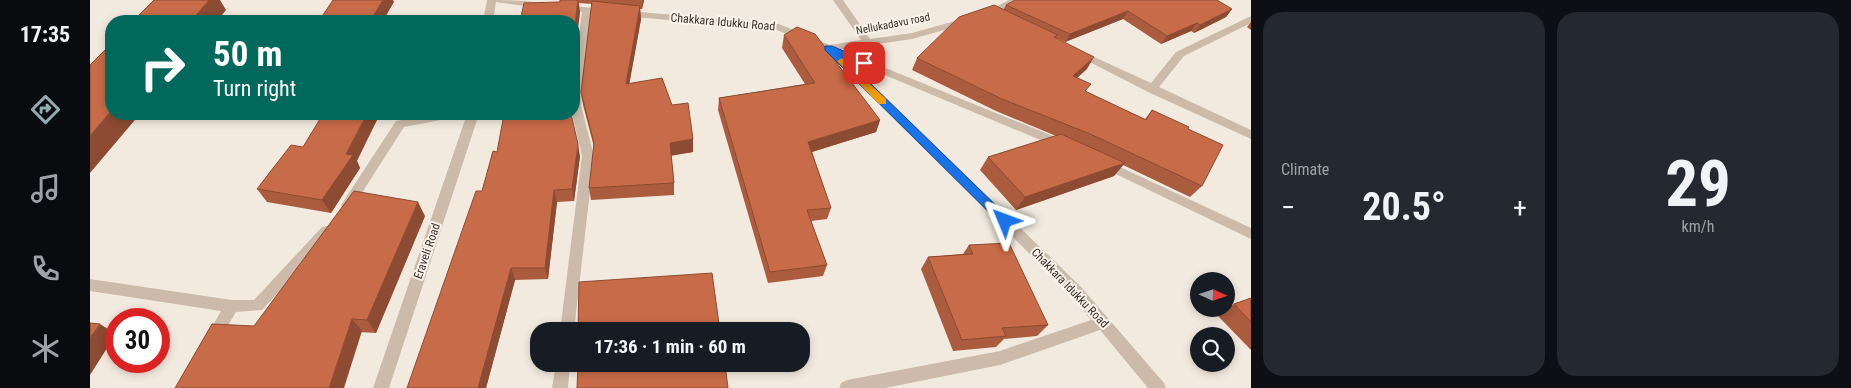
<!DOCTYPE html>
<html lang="en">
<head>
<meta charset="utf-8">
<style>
	:root { --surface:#171b24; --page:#242831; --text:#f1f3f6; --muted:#9ea1a6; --accent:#92acb1 }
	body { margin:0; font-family:"Roboto Condensed",sans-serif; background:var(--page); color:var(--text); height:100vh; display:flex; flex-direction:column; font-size:19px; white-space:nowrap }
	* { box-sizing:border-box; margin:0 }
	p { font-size:16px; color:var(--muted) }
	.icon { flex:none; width:28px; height:28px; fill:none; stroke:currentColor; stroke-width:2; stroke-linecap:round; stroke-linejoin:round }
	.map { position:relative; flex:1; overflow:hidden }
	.panel { display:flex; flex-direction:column; gap:12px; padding:12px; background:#0d0f14; width:600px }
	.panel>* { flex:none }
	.banner { position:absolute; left:15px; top:15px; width:475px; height:105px; border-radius:20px; box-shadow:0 2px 8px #0003; background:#00695c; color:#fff; overflow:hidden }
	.needle { width:32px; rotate:93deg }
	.buttons { position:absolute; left:1100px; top:272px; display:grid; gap:10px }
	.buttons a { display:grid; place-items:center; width:45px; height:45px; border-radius:50%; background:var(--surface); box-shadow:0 2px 8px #0003; font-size:25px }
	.speed { position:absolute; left:15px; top:308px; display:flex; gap:10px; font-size:25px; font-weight:700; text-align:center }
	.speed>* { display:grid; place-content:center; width:65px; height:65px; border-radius:50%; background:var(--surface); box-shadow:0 2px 8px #0003; line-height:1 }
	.speed .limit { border:8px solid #d22; background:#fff; color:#111 }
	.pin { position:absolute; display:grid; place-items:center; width:42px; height:42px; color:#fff; margin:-21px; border-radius:10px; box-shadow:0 2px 8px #0006 }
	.me { position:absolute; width:55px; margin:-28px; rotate:314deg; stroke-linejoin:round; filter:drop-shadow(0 0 4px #0008) }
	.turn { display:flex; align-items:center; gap:18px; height:105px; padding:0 25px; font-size:22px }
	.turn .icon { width:65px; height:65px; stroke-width:2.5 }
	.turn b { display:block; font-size:35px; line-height:42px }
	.big { font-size:38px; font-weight:700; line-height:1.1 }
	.panel .tile { flex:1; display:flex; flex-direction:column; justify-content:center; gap:8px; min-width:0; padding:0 18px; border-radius:20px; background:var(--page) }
	.panel .dial { align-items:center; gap:0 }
	.dial b { font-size:65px; line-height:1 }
	.heat { display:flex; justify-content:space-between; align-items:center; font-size:28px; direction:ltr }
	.panel .tiles { flex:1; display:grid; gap:12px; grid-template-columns:repeat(2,1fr) }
	.trip { position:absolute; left:440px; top:322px; width:280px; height:50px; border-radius:20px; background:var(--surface); box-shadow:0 2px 8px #0003; font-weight:700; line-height:50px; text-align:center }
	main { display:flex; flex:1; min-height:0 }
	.tabs { display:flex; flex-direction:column; width:90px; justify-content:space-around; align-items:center; background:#090b0e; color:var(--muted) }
	.tabs .icon { width:35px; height:35px }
	.tabs .selected { color:var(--accent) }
	.tabs b { font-size:22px; color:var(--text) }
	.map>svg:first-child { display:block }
</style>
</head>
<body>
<main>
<nav class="tabs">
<b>17:35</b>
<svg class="icon selected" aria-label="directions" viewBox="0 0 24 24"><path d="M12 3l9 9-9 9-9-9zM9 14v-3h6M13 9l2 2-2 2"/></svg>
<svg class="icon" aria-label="music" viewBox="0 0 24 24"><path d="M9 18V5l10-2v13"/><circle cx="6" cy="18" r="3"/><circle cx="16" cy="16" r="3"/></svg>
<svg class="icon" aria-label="phone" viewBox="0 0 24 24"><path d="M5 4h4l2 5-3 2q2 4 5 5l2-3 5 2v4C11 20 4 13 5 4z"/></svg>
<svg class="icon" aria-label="climate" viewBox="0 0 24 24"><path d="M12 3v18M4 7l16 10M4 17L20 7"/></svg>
</nav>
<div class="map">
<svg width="1161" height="388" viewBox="0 0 1161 388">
	<rect width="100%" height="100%" fill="#f3eadf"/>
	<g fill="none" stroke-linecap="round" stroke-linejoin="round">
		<path fill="#cba" fill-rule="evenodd" d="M1161,16V23L1094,56L1069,87L1161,130V139L1058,92L982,53L987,50L991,51L1061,83L1086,52Z
			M739,45L975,141L977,144L975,147H967L735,50L734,48Z
			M1015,160L1161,228V239L1011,167L1009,164L1011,161Z"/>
		<path fill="#cba" fill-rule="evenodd" d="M397,0C411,0 444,0 455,5L450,8L406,2L403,21H393Z
			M743,0H753L780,39L822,33L876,18L879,19V23L822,39L747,50L991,287L1074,383L1076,388H1058L1010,330L910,365L795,388H749L751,383L757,380L910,351L1001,320L981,295L735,50L687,30L501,13L491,105L504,156L484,331H470L492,156L482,114H484V73L492,12L470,9V5L689,24L740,45L771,40Z
			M919,0H931L898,17L895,18L890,15Z
			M342,114H367L361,118L314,127L261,210H253L251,206L253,202L306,121Z
			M377,114H389L299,388H283Z
			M237,226L242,227L244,231L242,235L172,310L146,312L128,342L123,344L118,342L116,337L131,311L0,291V279L142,300H164L232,227Z
			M466,364H480L478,388H462Z"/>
	</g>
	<path fill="#ac5c3e" d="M470,0H554L552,9H550L551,19L539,84L582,105L603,139V152L581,155L584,183V195L501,200L499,188L504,147L493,105L491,92L502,4L489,3L490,13L470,2Z
		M916,5L1142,9L1136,17L1104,33L1101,31L1071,44L1033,19L975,42L967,38L997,69L987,77L996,92L1055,119L1062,110L1098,129L1112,186L1100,197L1033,165L1024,176L926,210L890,170L898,157L966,136L906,111L822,70L827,58L913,10Z
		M1161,22V30L1157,27Z
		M694,35L790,120L786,132L722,152L741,208L737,219L721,221L737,265L733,276L678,283L628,110L629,98L715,84L692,48Z
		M407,152L490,156L484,201L467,202L458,279L425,280L396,388H317Z
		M267,161L270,168L241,213L177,202L167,189Z
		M335,216L286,333L164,326Z
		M879,245L958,325L947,336L914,339L906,347L863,351L831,269L838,257L873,254Z
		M1161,298V350L1128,316L1144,304Z"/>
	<path fill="#8c4b32" d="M119,0H130L136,10L127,21H101Z
		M293,0H303L304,2L293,21H280Z
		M488,0L490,13L484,60V33Z
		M552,0H554L552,9Z
		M550,6L551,19L537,97L536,84Z
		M1142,9L1136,17L1104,33L1110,25Z
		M1038,11L1033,19L975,42L980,34Z
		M1107,23L1101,31L1071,44L1077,36Z
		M1004,57L997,69L976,88L983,76Z
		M21,111V114H50L0,173V136Z
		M277,114H290L267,161L270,168L241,213L232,200Z
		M790,120L786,132L715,154L718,142Z
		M603,139V152L580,156V143Z
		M488,144L490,156L484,201L482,189Z
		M1035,163L1024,176L926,210L935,197Z
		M464,190L467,202L458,279L455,268Z
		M328,202L335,216L286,333L277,320Z
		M421,268L425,280L396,388H388Z
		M262,319L272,331L254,388H239Z
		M10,324L26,334L0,375V338Z"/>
	<path fill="#c86b48" stroke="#8c4b32" d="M64,0H119L101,21H43Z
		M243,0H293L280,21H229Z
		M470,0H488L484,33V21H430L434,3L470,2Z
		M925,0H1127L1142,9L1110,25L1107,23L1077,36L1038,11L980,34L916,5Z
		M502,1L550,6L536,84L572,78L582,105L598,103L603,139L580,143L584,183L499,188L504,143L491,92Z
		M904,5L968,35L964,37L1004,57L983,76L1001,84L995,91L1056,120L1062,110L1099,127L1098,129L1133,145L1112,186L998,133L912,99L827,58L869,17Z
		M707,27L725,34L790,120L718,142L741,208L717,210L737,265L680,272L629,98L725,83L694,35Z
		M21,44V111L0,136V65Z
		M233,114H277L256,154L263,155L232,200L167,189L201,145L213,147Z
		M414,114H481L488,144L482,189L464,190L455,268H421L388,388H317L386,191H392L403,151L407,152Z
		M971,134L1035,163L935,197L898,157Z
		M264,191L328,202L277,320L262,319L239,388H85L122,324L164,326Z
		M919,243L958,325L912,328L916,336L872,340L838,257L883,254L879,245Z
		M622,273L630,331H488L489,282Z
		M1161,298V322L1144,304Z
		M0,323L10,324L0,338Z
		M488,364H635L638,388H487Z"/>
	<path fill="#1a73e8" stroke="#114b97" d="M735,46H742L777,61L779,63L774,66L754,58L919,218V224H911L735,50Z"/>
	<path fill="#f59e0b" d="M752,58L796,99V104H789L749,63L747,61Z"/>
	<g text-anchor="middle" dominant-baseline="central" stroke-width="4" stroke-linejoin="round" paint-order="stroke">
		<g font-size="11" fill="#3a2f2a" stroke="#fbf4ec">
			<text transform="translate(803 24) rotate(-11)">Nellukadavu road</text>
		</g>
		<g font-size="12" fill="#3a2f2a" stroke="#fbf4ec">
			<text transform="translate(633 22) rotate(5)">Chakkara Idukku Road</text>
			<text transform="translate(337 251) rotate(-71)">Eraveli Road</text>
			<text transform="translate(980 288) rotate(46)">Chakkara Idukku Road</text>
		</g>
	</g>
</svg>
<div class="buttons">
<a><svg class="needle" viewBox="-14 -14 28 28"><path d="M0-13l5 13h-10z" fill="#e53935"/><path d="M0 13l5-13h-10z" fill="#9ea1a6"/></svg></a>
<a><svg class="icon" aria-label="search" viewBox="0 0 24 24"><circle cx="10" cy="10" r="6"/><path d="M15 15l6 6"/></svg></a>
</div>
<div class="speed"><div class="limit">30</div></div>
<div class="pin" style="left:774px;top:63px;background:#d93025"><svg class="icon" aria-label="arrive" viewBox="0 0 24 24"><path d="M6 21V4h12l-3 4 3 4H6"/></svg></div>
<svg class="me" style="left:915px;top:221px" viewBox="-20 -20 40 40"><path d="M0-17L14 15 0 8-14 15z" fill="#1a73e8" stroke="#fff" stroke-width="4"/></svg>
<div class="trip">17:36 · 1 min · 60 m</div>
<div class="banner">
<div class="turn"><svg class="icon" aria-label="right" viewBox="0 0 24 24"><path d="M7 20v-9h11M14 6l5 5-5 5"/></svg><div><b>50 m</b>Turn right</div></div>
</div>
</div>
<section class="panel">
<div class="tiles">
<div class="tile"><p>Climate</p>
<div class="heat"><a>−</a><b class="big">20.5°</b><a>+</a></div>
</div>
<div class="tile dial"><b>29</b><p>km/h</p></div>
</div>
</section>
</main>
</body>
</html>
